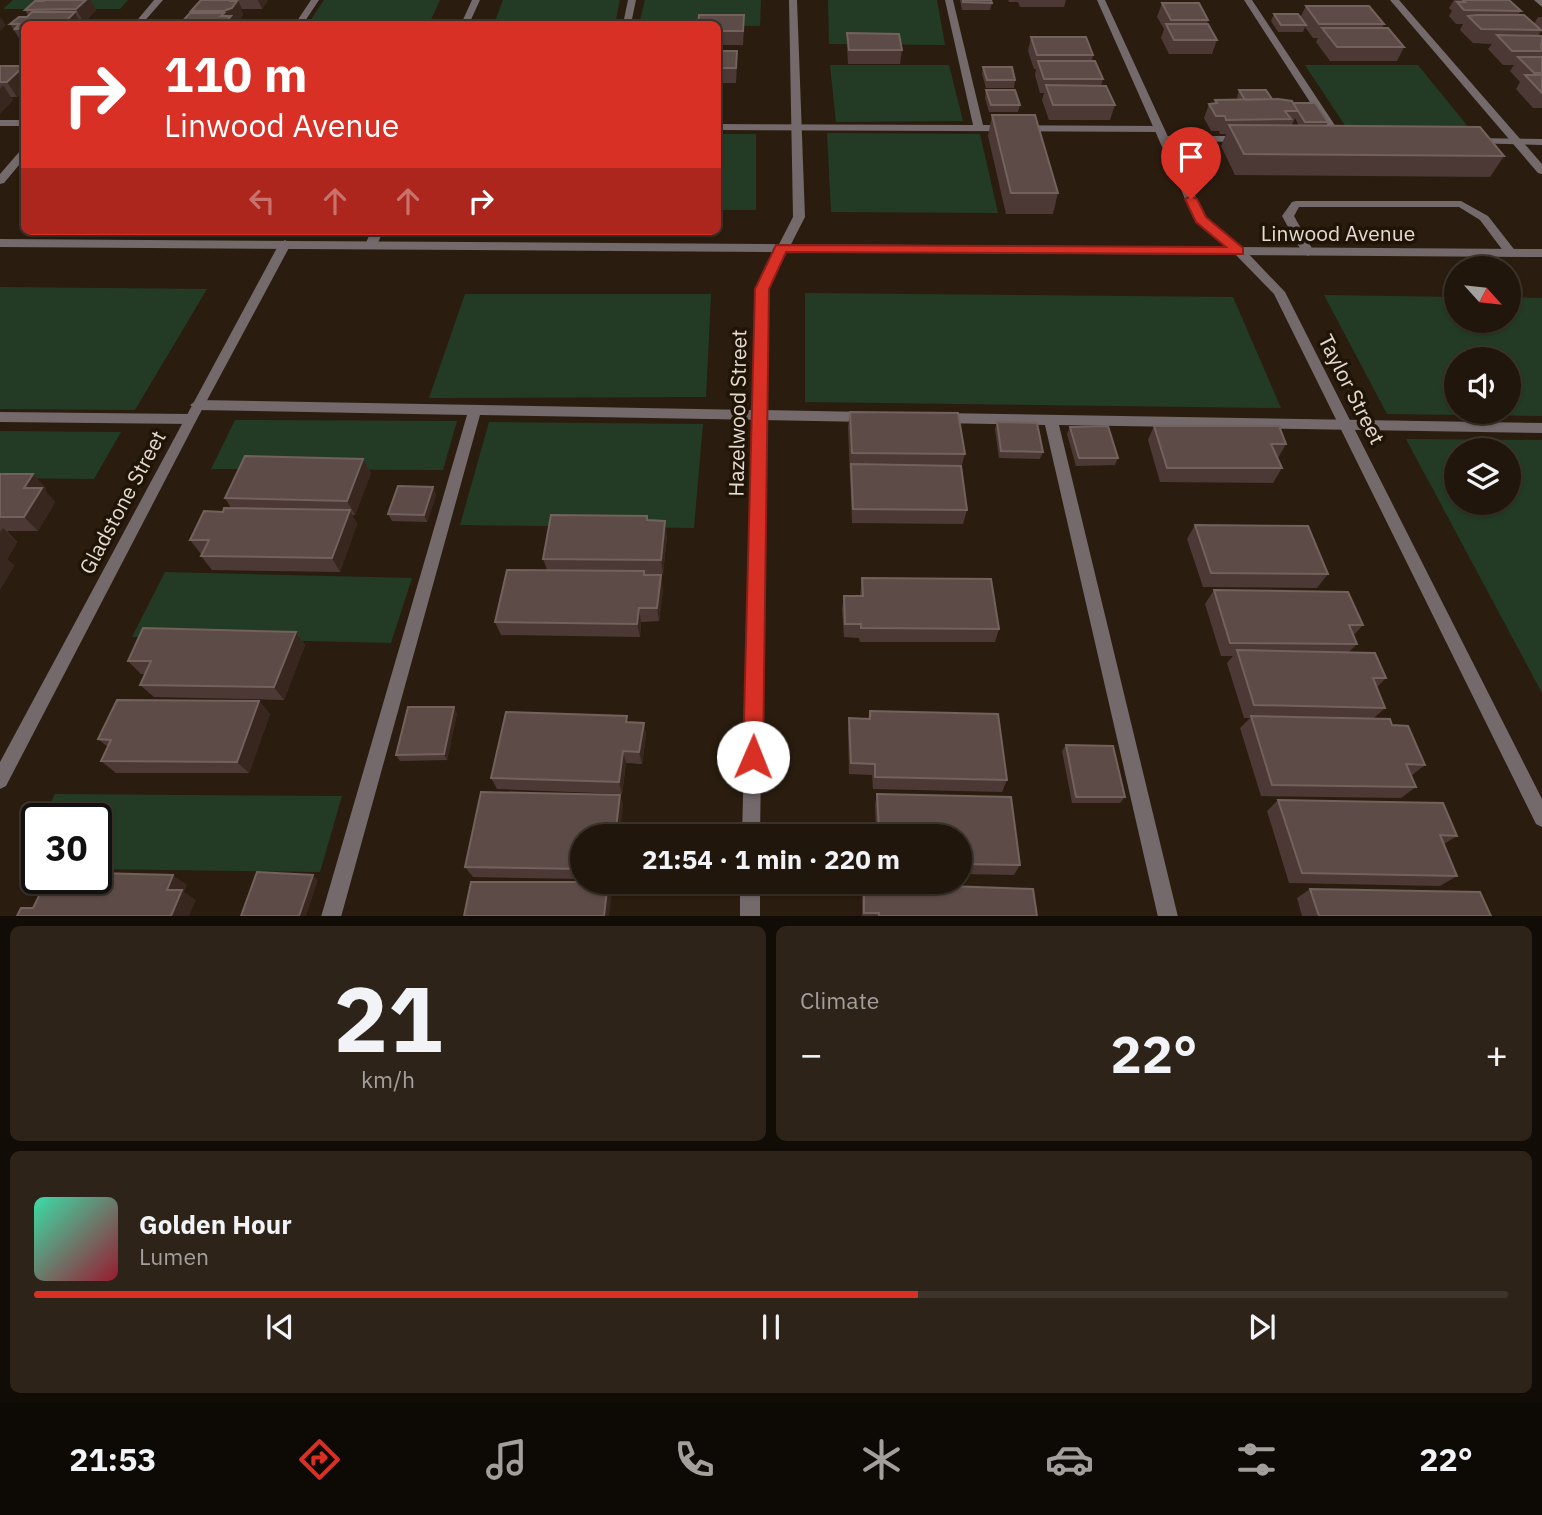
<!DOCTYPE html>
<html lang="en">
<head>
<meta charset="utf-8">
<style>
	:root { --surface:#20160b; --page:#2d2319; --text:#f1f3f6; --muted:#a29f9d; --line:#3d352c; --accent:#d93025 }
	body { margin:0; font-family:"IBM Plex Sans",sans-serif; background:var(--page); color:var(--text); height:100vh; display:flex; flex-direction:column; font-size:26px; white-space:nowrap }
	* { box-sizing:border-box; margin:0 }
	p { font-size:23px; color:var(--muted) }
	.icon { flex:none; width:38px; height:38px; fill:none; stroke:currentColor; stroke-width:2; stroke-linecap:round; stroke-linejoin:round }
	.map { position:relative; height:916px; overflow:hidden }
	.side { display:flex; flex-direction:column; gap:10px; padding:10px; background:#120c06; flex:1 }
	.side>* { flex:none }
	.hud { position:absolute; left:21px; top:21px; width:700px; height:214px; border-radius:10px; box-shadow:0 2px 5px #0004,0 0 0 2px var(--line); background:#d93025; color:#fff; overflow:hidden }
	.needle { width:46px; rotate:117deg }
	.fabs { position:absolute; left:1444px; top:256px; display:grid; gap:14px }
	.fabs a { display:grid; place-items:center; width:77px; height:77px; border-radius:50%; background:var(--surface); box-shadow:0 2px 5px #0004,0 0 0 2px var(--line); font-size:35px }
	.speed { position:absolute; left:21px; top:803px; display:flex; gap:14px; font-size:35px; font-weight:700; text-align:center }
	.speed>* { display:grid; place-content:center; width:91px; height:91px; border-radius:50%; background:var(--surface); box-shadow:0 2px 5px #0004,0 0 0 2px var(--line); line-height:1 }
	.speed .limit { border:4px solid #111; border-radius:10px; background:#fff; color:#111 }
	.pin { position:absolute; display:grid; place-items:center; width:60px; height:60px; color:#fff; margin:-72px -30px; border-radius:50% 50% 50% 0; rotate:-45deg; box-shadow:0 0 7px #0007 }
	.pin .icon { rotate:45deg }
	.me { position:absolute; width:77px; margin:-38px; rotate:1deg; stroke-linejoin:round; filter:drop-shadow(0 0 5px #0008) }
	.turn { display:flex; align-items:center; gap:24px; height:147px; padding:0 28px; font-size:32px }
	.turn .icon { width:91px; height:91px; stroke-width:2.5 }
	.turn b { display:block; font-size:49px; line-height:60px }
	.lanes { display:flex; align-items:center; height:66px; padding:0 28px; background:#0003; justify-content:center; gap:35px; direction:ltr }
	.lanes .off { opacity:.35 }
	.big { font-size:52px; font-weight:700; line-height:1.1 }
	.side .tile { flex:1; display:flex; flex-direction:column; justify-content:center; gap:10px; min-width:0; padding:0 24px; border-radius:10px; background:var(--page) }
	.side .dial { align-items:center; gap:0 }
	.dial b { font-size:91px; line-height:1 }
	.song { display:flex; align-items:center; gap:21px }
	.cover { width:84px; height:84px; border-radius:10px; background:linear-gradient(135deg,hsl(160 70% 55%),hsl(350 70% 35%)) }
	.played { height:7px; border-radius:4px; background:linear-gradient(90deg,var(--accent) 60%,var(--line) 60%) }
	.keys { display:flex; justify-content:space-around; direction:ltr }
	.heat { display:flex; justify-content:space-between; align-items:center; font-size:38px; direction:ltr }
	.side .tiles { flex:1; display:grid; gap:10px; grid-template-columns:1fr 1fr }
	.tile:last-child { grid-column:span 2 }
	.trip { position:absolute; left:570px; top:824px; width:402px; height:70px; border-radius:35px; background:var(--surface); box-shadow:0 2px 5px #0004,0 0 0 2px var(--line); font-weight:700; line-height:70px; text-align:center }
	.menu { display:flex; height:112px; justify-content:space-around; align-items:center; background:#0d0904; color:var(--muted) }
	.menu .icon { width:49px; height:49px }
	.menu .current { color:var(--accent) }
	.menu b { font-size:32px; color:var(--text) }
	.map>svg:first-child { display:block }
</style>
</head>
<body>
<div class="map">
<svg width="1542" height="917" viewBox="0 0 1542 917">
	<rect width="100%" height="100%" fill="#2a1d0f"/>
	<path fill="#233b24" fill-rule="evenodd" d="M13,0H128L120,9H3Z
		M324,0H440L429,24H308Z
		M503,0H620L615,24H494Z
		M645,0H761L760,26L639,24Z
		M828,0H937L945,45L829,44Z
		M830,65H949L963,121L836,122Z
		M1305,65H1418L1474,134L1350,133Z
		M827,133L980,134L998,213L831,212Z
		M718,134H756V210H718Z
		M0,287L207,289L135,410L0,409Z
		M805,293L1233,297L1281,408L805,402Z
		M465,294H711L706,397L429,398Z
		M1324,295L1456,297V320H1508L1509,297L1542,298V416L1387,414ZM1456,359H1508V411H1456Z
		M235,420L457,421L443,470L211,469Z
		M489,422L703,424L694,528L460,525Z
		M0,431L121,432L94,479L0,478Z
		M1406,439L1542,440V693ZM1456,450H1508V502H1456Z
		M165,572L412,578L391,643L132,637Z
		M55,794L342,796L320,872L96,869V819H42Z"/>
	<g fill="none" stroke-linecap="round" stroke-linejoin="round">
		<path fill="#74696b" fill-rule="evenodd" d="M311,0H319L303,24H295Z
			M628,0H636L631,24H623Z
			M945,0H953L983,125L1159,126L1164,129L1159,132L718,130V124L973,125Z
			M1244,0H1252L1344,139L1343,141H1335Z
			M1534,0H1542V7Z
			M0,120H24V126H0Z
			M1164,136H1243L1248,139L1243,142L1160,141L1159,139Z
			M1473,138L1542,139V145L1469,143V139Z
			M1296,201H1461L1488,216L1517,253L1511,257L1507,256L1480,220L1459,207H1299L1294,216L1314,252L1308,256L1302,252L1282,216L1292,202Z
			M197,400L868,412L875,417L868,422L480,415L341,917H321L467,415L197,410L190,405Z
			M0,412L190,414L197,419L190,424L0,422Z
			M941,413L1542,423V433L1059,425L1178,917H1158L1045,425L941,423L934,418Z"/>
		<path fill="#74696b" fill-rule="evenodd" d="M154,0H163L142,24H134Z
			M472,0H480L469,24H461Z
			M789,0H797L805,217L768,289L760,836H742L756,289L793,217Z
			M1097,0H1105L1205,217L1243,248L1285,292L1542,799V827L1536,824L1274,294L1235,254L1194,219Z
			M1390,0H1399L1542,164V174L1538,173Z
			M24,150V159L4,183L0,184V174L20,151Z
			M371,231H383L377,245L371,249L365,245Z
			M285,240L291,244L197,419L6,786L0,789V762L279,244Z
			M740,882H760V917H740Z"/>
		<path fill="#74696b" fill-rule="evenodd" d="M0,239L1542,249V257L0,247Z"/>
	</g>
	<path fill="#4c3936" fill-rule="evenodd" d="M45,0H91L96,10L84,23L24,24V43H23L21,38H19L10,24L27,17L28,15L25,10Z
		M201,0H268L262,9H242L241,10L243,15L238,22L234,23L192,13L191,11Z
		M960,0H991L992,3L990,10H962Z
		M1008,0H1066L1064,7H1020L1018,2H1009Z
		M1454,0H1509L1521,11L1518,15L1534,24L1538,17H1542V32L1541,31L1538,36H1542V108H1533L1516,89L1520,82L1510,71L1514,65H1503L1488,49L1492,44L1473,43L1460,30L1463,24H1456L1449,16L1452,11L1449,8Z
		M1162,3L1208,20L1207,24L1217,40L1212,54H1169L1161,38L1164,29L1157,17Z
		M1306,6L1384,24L1382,28L1404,47L1397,61H1330L1316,42L1318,38H1313L1305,27L1303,32H1278L1271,21L1274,14L1300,18Z
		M718,24L744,29L743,45H718Z
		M847,33L902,50L900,64H848L847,48Z
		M1031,37L1093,55L1092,61L1103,79L1101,86L1115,105L1110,120H1049L1042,100L1044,93H1040L1035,75L1036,69H1034L1028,51Z
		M718,51L737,65L736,83H718Z
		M0,66L24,67V89L17,97H11L13,100L0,113Z
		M983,67L1015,80L1014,88H986L982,74Z
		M986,90L1020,105L1018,112H989L985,98Z
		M1239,90L1272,99L1293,103L1328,122L1326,126L1504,156L1490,177L1235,175L1221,146L1226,134H1220L1219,131H1211L1204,118L1209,104H1214L1215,100H1238L1237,97ZM1295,118L1299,126L1292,125Z
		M992,115L1058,193L1053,214H1006L988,136Z
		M850,412L965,454L961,468L967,510L963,524L852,523L848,427Z
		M997,422L1043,452L1040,459L999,458L995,429Z
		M1154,426L1286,444L1278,458L1282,468L1273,483L1160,482L1148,440Z
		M1070,427L1118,458L1115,465L1076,466L1067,434Z
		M363,459L371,473L355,515H352L357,524L340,572L212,570L201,556L202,554H201L190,540L223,512L231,508L225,498Z
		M0,474L46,488L45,491L55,502L38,531H7L17,542L7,559L14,566L0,589Z
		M433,487L436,495L427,522L392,521L388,514Z
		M648,520L667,535L663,574H645V575L663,589L659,621L641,622L640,637L501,635L495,622L547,570L543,559Z
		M1195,525L1328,574L1317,588L1203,587L1187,539Z
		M862,578L999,629L995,642H860L859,638L844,637L842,609L844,596H860Z
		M1214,590L1363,625L1353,636L1357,644L1349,652L1386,678L1377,687L1385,708L1373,719L1392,725L1425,765L1411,776L1416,787L1401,798L1261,796L1240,728L1250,718H1244L1227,663L1233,656H1221L1205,604Z
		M296,632L305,645L284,700L154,697L140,685L145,674H141L128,661Z
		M259,701L270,714L249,773H116L101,761L108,747L98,739Z
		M870,711L1007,780L1002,792L873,789L872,775L849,774L848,730L849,718L868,719Z
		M457,713L447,760L400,761L396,755Z
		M628,722L644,723L646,735L642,764L626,763L622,794L497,789L491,778Z
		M1066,745L1125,797L1120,803H1072L1062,751Z
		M877,794L1020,865L1014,875L961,874V836H863L865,830H876L875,805Z
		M1278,800L1457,836L1444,844L1457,876L1440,886L1289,883L1267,811Z
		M623,805L583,836V879L473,877L465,867Z
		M864,883L1037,916H862V893Z
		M1310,889L1491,916H1302L1297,898Z"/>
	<path fill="#38271f" d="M86,0H91L96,10L84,23L76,9Z
		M232,0H238L242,9L241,10L243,15L238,22L234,23V24H224L221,16L224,13L227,21L228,20L224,11Z
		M258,0H268L262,9Z
		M75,12L81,24H63Z
		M1,18L6,25L0,31V19Z
		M24,66V89L17,97L7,82Z
		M3,85L13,100L0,113V89Z
		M363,459L371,473L355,515L347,501Z
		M33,474L46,488L45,491L55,502L38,531L24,517V488Z
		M433,487L436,495L427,522L424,515Z
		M350,510L357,524L340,572L332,558Z
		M665,521L667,535L663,574L661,560Z
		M3,528L17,542L7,559L14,566L0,589V532Z
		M661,575L663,589L659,621L657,608Z
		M639,608L641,622L640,637L637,624Z
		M296,632L305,645L284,700L274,687Z
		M259,701L270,714L249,773L237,762Z
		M454,707L457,713L447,760L444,754Z
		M644,723L646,735L642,764L639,752Z
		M623,751L626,763L622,794L619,782Z
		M620,795L623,805L620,836H615Z
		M173,875L187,885L184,892L196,900L189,916H171L167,890Z
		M313,875L318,880L306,916H299Z
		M608,882L612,891L609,916H604Z"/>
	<path fill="#5d4b47" stroke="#72615c" stroke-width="2" d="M45,0H86L76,9L25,10L35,1H44Z
		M201,0H232L231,1H237L232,8L224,11H191Z
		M963,0H991L992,3L963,2Z
		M1463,0H1509L1521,11L1464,10L1457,2H1465Z
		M1162,3H1199L1208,20H1171Z
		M1306,6H1369L1384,24H1319Z
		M32,12H75L63,24H24V28L15,29L19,24H10L19,17H27Z
		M190,13H224L221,16H231L224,24H180Z
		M1274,14H1298L1306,25H1281Z
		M699,15H744L743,31H718V24H698Z
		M1477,15H1524L1541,30L1481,29L1468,16Z
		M1166,24H1208L1217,40H1174Z
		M1322,28H1388L1404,47H1337Z
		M847,33L899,34L902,50H849Z
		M1497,35L1542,36V44H1541L1542,51H1512Z
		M1031,37H1086L1093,55H1037Z
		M718,51H737L736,68H718Z
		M1518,57H1542V73H1534Z
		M1038,61H1095L1103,79H1044Z
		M0,66H24L7,82H0Z
		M983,67H1012L1015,80H987Z
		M1525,75H1542V93Z
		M1046,85L1106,86L1115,105H1053Z
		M986,90H1015L1020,105H991Z
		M1239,90H1266L1272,99L1245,100Z
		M1278,99L1292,101L1298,111H1285L1291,119L1226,120L1225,116H1216L1209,104L1217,103L1215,100Z
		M1293,103H1315L1328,122H1305Z
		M992,115H1035L1058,193H1011Z
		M1229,125L1480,127L1504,156L1244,154Z
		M850,412L958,413L965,454L852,453Z
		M997,422L1037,423L1043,452L1001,451Z
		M1108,426L1118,458H1079L1070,427Z
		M1154,426H1279L1286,444H1271L1282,468H1167Z
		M245,456L363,459L347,501L225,498Z
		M851,464L961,466L967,510L853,509Z
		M0,474H33L24,488H42L24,517H0Z
		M398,486L433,487L424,515L388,514Z
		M224,508L350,510L332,558L201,556L209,540H190L204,511L223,512Z
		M551,515L647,516V520L665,521L661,560L543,559Z
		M1195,525L1308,526L1328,574L1211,573Z
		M507,570L644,571V575H661L657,608H639L637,624L495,622Z
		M862,578L991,579L999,629L861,628V624H845L844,596H863Z
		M1214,590L1348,592L1363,625H1349L1357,644L1230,643Z
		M143,628L296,632L274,687L140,685L151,661H128Z
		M1237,650L1375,653L1386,678H1373L1385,708L1254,705Z
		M117,700L259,701L237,762L101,761L111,740L98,739Z
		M408,707H454L444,754L396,755Z
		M870,711L998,714L1007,780L875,777V764L851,763L849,718L870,719Z
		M506,712L627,716L626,722L644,723L639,752L623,751L619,782L491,778Z
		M1251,716L1390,719L1392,725L1408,726L1425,765L1406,764L1416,787L1272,785Z
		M1066,745L1113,746L1125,797H1076Z
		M481,792L620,795L615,836H583V869L465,867Z
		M877,794L1011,797L1020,865L961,864V836H865V830H879Z
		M1278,800L1443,803L1457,836L1440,835L1457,876L1302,873Z
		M257,872L313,875L299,916H241Z
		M96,873L173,875L167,890H182L171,916H17L21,908H33L48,878H96Z
		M471,882H608L604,916H464Z
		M864,883L1033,889L1037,916H879V913H864Z
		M1310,889L1480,892L1491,916H1319Z"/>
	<path fill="#d93025" stroke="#8d1f18" stroke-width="2" d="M1191,196L1197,199L1206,217L1243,248V254L786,252L769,289L763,757L760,764L753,767L746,764L743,757L755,289L776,245L1226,247L1196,222L1185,199Z"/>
	<g text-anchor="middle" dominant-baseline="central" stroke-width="7" stroke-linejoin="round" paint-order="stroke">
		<g font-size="21" fill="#e4dbd2" stroke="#201406">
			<text x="1338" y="233">Linwood Avenue</text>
			<text transform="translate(1352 389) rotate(63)">Taylor Street</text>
			<text transform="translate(737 413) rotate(-89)">Hazelwood Street</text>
			<text transform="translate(122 502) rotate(-62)">Gladstone Street</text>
		</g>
	</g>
</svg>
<div class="fabs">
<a><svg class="needle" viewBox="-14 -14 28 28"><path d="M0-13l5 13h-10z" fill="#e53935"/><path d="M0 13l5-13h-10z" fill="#a29f9d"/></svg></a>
<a><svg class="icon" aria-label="sound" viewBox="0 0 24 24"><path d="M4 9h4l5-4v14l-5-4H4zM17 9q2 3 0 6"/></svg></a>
<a><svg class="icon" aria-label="layers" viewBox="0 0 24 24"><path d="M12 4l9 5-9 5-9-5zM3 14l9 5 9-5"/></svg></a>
</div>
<div class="speed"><div class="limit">30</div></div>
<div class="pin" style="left:1191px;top:199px;background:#d93025"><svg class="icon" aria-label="arrive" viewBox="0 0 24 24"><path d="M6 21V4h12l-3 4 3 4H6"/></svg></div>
<svg class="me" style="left:753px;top:757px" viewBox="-20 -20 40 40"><circle r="19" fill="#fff"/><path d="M0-13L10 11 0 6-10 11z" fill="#d93025"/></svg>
<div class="trip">21:54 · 1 min · 220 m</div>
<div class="hud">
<div class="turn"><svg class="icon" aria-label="right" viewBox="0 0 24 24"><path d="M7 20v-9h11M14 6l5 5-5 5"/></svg><div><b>110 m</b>Linwood Avenue</div></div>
<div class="lanes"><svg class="icon off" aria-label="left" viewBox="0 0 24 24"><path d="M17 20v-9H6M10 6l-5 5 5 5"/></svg><svg class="icon off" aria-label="ahead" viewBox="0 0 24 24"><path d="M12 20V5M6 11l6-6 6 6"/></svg><svg class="icon off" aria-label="ahead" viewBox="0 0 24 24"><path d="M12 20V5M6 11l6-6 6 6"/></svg><svg class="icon" aria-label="right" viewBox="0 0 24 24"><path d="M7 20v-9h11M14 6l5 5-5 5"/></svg></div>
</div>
</div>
<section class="side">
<div class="tiles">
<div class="tile dial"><b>21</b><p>km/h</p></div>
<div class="tile"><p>Climate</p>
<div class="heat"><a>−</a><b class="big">22°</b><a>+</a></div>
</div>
<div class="tile">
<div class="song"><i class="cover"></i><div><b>Golden Hour</b><p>Lumen</p></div></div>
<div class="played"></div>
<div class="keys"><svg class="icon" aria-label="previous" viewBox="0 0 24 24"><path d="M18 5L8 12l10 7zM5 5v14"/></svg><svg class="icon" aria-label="pause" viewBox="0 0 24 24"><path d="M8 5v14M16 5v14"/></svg><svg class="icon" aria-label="next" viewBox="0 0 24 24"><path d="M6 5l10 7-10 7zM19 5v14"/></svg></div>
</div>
</div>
</section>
<nav class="menu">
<b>21:53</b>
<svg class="icon current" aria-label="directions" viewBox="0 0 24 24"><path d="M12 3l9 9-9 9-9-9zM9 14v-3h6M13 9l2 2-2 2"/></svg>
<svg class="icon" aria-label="music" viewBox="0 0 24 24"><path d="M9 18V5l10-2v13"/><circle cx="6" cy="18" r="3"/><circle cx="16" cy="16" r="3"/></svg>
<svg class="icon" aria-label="phone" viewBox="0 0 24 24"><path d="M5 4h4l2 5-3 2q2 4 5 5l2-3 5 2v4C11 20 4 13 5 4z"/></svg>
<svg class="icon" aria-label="climate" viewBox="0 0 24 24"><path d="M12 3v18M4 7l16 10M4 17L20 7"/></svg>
<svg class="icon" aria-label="car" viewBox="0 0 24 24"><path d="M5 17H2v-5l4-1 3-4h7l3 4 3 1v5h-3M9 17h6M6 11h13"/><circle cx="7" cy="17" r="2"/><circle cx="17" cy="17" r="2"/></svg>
<svg class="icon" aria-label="filters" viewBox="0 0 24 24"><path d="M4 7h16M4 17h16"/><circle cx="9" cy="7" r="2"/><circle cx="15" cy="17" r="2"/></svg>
<b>22°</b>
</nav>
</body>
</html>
